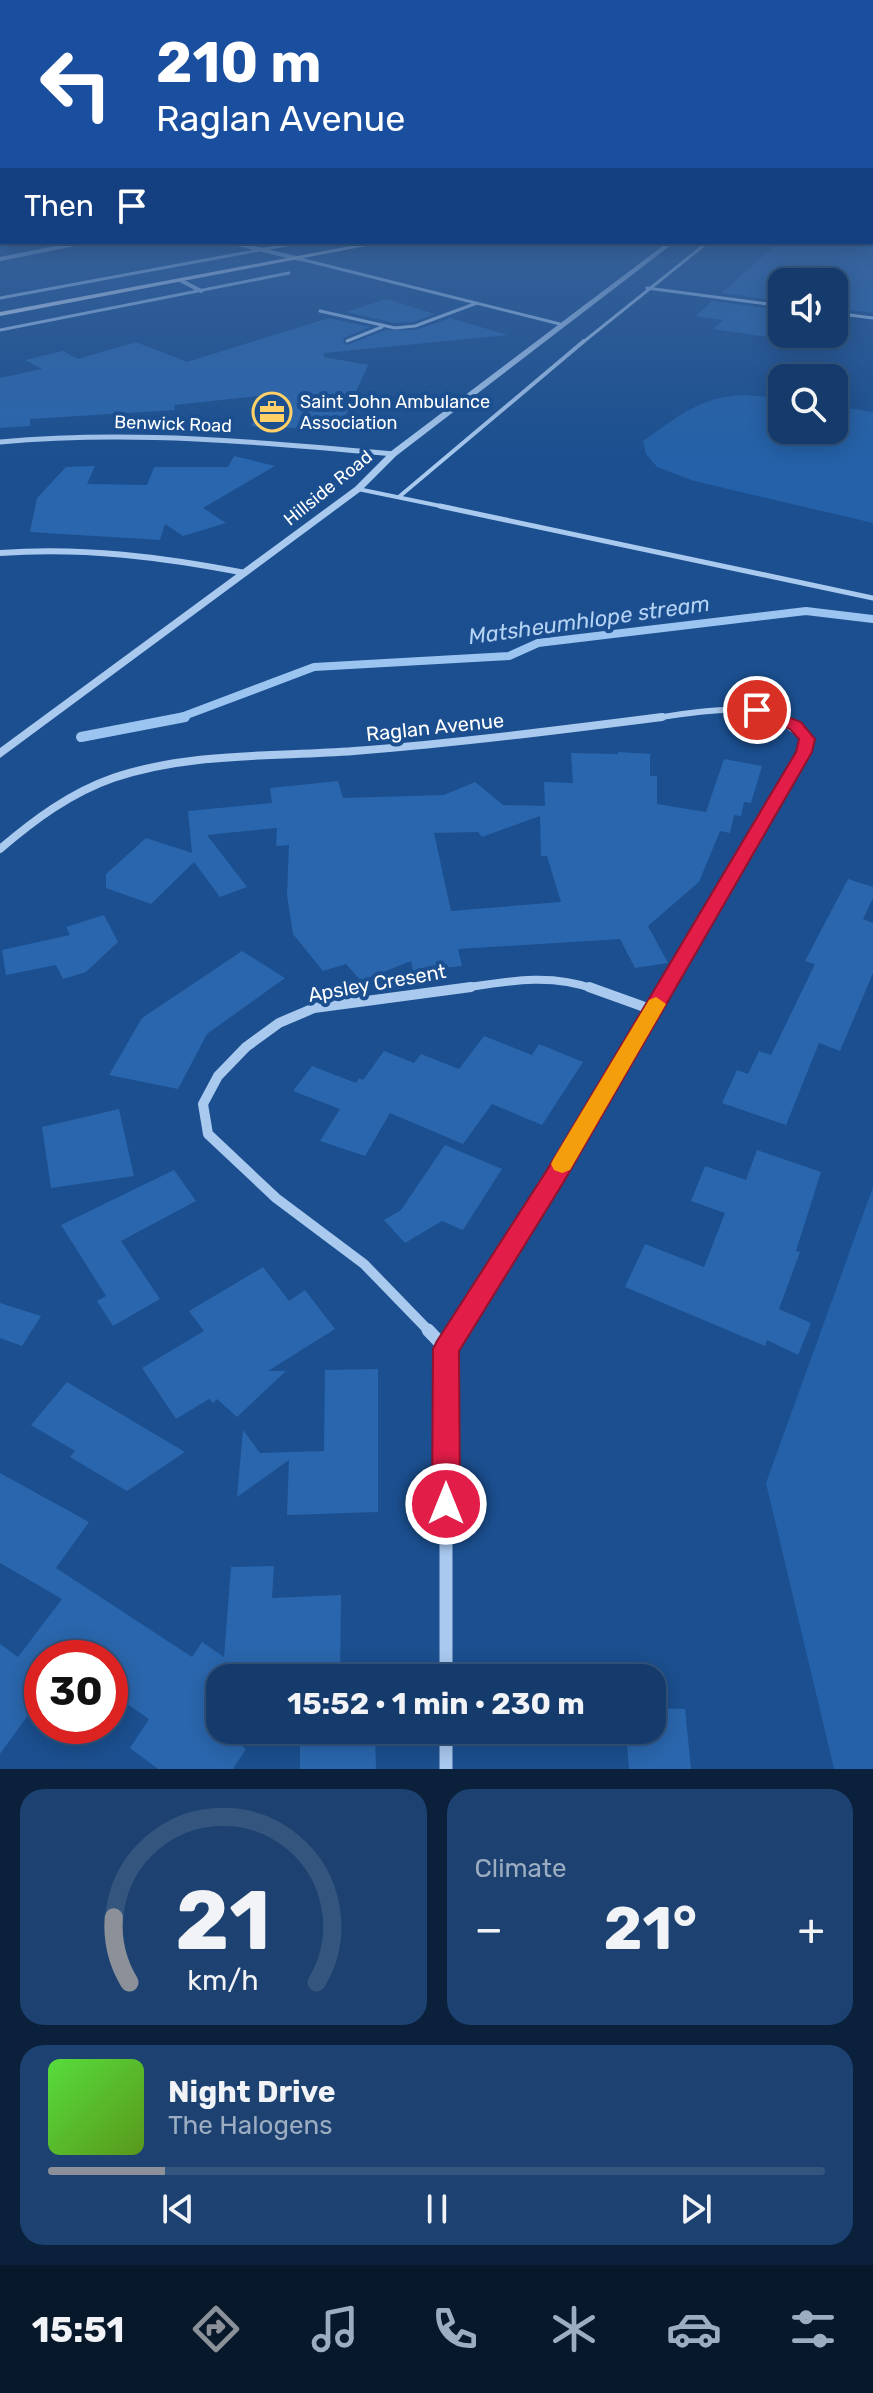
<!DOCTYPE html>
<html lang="en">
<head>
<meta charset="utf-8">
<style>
	:root { --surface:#143b6b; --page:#1d4271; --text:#f1f3f6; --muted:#9dadc1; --line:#33557e; --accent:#8c9099 }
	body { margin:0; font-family:Rubik,sans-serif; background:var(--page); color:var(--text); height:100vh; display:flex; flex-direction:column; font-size:30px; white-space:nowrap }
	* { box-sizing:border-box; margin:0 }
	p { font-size:26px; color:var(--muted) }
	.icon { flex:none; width:44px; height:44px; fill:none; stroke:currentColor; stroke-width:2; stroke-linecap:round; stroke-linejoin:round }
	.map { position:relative; height:1769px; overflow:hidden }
	.sheet { display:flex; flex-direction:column; gap:20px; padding:20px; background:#0b203b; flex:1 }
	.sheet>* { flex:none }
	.hud { position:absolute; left:0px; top:0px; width:874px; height:244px; box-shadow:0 4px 20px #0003,0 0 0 2px var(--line); background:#1a4fa0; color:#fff; overflow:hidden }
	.tools { position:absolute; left:768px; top:268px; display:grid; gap:16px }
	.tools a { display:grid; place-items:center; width:80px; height:80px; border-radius:16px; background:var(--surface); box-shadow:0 4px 20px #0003,0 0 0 2px var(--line); font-size:40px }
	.speed { position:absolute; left:24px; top:1640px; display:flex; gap:16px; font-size:40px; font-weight:700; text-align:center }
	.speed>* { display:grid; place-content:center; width:104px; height:104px; border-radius:50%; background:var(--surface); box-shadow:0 4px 20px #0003,0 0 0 2px var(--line); line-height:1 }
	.speed .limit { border:12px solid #d22; background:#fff; color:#111 }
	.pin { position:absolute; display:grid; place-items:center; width:68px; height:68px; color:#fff; margin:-34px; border:4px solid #fff; border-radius:50%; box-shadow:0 2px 8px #0007 }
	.me { position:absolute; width:88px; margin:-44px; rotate:0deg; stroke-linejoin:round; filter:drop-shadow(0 0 6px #0008) }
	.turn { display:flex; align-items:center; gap:28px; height:168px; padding:0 24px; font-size:36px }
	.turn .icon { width:104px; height:104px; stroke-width:2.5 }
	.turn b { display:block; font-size:56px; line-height:68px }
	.then { display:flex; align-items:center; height:76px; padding:0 24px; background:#0003; gap:16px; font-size:30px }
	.big { font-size:60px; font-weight:700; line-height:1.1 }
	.sheet .card { flex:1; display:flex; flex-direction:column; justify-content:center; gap:12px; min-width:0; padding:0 28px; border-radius:24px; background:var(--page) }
	.sheet .dial { align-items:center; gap:0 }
	.dial svg { height:208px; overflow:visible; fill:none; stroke:var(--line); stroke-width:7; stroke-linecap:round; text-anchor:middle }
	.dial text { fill:var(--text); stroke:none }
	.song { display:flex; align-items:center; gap:24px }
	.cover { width:96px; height:96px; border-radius:12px; background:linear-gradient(135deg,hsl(110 70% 55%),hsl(90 70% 35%)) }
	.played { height:8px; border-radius:4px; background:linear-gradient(90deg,var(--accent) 15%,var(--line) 15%) }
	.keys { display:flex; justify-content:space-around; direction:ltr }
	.heat { display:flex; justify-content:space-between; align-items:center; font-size:44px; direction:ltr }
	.sheet .tiles { flex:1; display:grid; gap:20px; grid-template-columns:1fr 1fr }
	.card:last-child { grid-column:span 2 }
	.trip { position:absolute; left:206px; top:1664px; width:460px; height:80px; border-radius:24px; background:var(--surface); box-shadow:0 4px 20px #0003,0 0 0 2px var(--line); font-weight:700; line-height:80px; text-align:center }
	.tab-bar { display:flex; height:128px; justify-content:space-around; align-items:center; background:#08182b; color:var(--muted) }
	.tab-bar .icon { width:56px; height:56px }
	.tab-bar .active { color:var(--accent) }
	.tab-bar b { font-size:36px; color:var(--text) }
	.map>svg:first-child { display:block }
</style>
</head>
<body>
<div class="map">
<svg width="873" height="1769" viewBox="0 0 873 1769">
	<rect width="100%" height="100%" fill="#1b4f8f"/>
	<path fill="#2461a8" d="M744,395L782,398V430H834V406L873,412V523L694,481L657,467L646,454L643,441C679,416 699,397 744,395Z
		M873,1187V1769H834L766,1483Z"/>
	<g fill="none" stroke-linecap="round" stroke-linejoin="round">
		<path stroke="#9cc4f0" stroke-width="8" d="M176,719L314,667L509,656L538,643L806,611L873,619"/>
		<path stroke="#9cc4f0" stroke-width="10" d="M81,737L185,717"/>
	</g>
	<path fill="#2a66ad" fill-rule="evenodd" d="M785,242H830L826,246L873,243V313L834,308V282H782V301L721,293L776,245Z
		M387,299L435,314L414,322L395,323L346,312Z
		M712,301L782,310V339L713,329L723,320L696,316Z
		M329,318L370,327L344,338L343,342L347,345L385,330H416L450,318L508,335L324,353V357L368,365L339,430L251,426L268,395L174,405L175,410L30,419V426L0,428V378L42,369L25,360L63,351L78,359L136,342L187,362Z
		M234,456L275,466L203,508L226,523L183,536L165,524L160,540L30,532L37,498L66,467L95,466L87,484L147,485L154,467H228Z
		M618,752L650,754V776H657V804L706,812L724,759L762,766L751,803L744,802L741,816L734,815L730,833L720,831L699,882L648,926L668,963L635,968L620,939L458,949L462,966L413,971L411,961L361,981L346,964L323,971L293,934L287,895L289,845L276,846L277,828L207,835L247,887L220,897L194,862L151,904L106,888V874L146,838L192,853L188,811L272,803L270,788L338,781L343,798L444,795L475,782L503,805L545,806L544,782L573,783L571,753L618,754ZM540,816L541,856H547L561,902L451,911L434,833L478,832L482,837Z
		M848,879L873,887V898L863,919L873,923V973L840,1051L819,1043L786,1125L722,1103L737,1070L748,1074L759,1051L771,1055L815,964L805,961Z
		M104,915L118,942L86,972L63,979L56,965L6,975L2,950L70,935L66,927Z
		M242,951L285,978L207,1034L178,1089L109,1075L142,1018Z
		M484,1036L532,1055L539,1044L583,1062L542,1125L492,1104L463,1144L390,1113L365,1156L320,1141L340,1109L293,1091L312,1066L356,1083L359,1078L363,1080L384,1051L414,1063L421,1054L459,1069Z
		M119,1109L134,1176L51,1188L42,1127Z
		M445,1145L502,1169L463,1230L442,1221L405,1243L384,1220L401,1210Z
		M757,1150L821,1172L796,1251L800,1252L779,1309L811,1323L798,1355L767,1340L765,1346L625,1287L645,1244L704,1267L725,1213L691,1201L705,1166L746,1180Z
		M174,1170L196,1201L121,1241L160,1299L113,1326L97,1301L106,1296L61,1225Z
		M263,1267L289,1301L305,1290L335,1329L268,1371H286L237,1417L217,1399L213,1403L209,1399L176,1419L142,1368L204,1331L189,1311Z
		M0,1303L41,1316L22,1346L0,1338Z
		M378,1369V1512L287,1515L289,1460L237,1497L243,1430L260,1453L324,1451L325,1370Z
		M67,1382L185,1452L127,1491L70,1457L75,1451L31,1425Z
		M0,1473L89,1522L56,1568L192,1657L202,1642L224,1657L231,1567L274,1566L272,1598L341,1595L340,1678H300V1662L290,1678H220V1730L246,1749L233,1769H158L130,1748L149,1719L110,1692V1658H42V1696L0,1754V1644L18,1657L62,1599L0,1563Z
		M652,1708L685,1709L691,1769H629L626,1730H652Z
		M300,1730H375L376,1769H300Z"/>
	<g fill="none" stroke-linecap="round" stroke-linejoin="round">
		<path stroke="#a9c9ee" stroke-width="3" d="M300,259L560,324
			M647,288L782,306
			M0,298L303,242
			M320,311L395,328L415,326L477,303
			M834,313L873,318
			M0,330L289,273
			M347,341L382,327
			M582,343L708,242"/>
		<path stroke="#a9c9ee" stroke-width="4" d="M358,489L450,508
			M400,496L584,341"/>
		<path stroke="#a9c9ee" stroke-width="5" d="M440,506L873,598"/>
		<path stroke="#a9c9ee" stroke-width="4" d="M229,242L300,259
			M0,259L85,242
			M180,280L201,291"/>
		<path stroke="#a9c9ee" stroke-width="5" d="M0,442C132,430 262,442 393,454"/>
		<path stroke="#a9c9ee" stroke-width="6" d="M0,553C83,547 163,557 245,573
			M646,719C691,714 740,701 783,719"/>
		<path stroke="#a9c9ee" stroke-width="8" d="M0,849C34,820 70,793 113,778C190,752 274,757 354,751C457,743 560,730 662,717
			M456,989C504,982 548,972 594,989
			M665,989L804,752L807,739L778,717"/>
		<path stroke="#a9c9ee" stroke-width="10" d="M589,987L653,1010
			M430,1332L364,1264L276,1198L208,1134L203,1104L218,1076L246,1047L279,1023L314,1008L471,987
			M457,1332L555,1176L666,987"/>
		<path stroke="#a9c9ee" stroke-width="13" d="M428,1330L446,1349
			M446,1678V1349L458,1330
			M446,1730V1769"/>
		<path fill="#a9c9ee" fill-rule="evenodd" d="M668,242H675L396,456L361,491L0,758V748L355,487L390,452Z"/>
		<path fill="#d6e6fa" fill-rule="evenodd" d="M372,242H387L0,316V312Z"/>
	</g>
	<linearGradient id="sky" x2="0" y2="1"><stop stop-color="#0f2b4f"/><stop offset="0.46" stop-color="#39639b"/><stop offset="1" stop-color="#39639b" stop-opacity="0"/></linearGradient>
	<rect width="873" height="460" fill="url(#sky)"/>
	<path fill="#e11d48" stroke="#92132f" stroke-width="2" d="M757,705L801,722L815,739L812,752L563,1183L459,1351L460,1504L456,1514L446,1518L436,1514L432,1504L433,1349L437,1341L547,1170L796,752L799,739L790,729L752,713L750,710Z"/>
	<path fill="#f59e0b" d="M656,997L666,1004L570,1170L562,1173L554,1170L551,1164L554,1158L649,1000Z"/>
	<defs>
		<symbol id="office-ring" viewBox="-11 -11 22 22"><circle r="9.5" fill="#1b4f8f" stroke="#ffd166" stroke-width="1.5"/><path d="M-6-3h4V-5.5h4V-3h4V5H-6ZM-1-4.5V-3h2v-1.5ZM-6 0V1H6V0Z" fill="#ffd166"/></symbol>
	</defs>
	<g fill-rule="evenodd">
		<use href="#office-ring" x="250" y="390" width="44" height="44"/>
	</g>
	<g text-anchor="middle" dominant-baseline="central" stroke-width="8" stroke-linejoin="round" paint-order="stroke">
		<g font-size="18" fill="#fff" stroke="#1b4f8f" text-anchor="start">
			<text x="300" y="402">Saint John Ambulance<tspan x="300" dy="21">Association</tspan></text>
		</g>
		<g font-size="18" fill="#fff" stroke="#1b4f8f">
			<text transform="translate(173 424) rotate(2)">Benwick Road</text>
			<text transform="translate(328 488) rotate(-39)">Hillside Road</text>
		</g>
		<g font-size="20" fill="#fff" stroke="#1b4f8f">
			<text transform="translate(435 727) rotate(-6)">Raglan Avenue</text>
			<text transform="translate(377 983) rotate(-10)">Apsley Cresent</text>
		</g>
		<g font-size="22" font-style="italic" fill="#b5d3f5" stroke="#1b4f8f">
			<text transform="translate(589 620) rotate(-8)">Matsheumhlope stream</text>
		</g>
	</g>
</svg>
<div class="tools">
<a><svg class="icon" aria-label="sound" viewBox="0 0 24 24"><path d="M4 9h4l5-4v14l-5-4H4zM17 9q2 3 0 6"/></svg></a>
<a><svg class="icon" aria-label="search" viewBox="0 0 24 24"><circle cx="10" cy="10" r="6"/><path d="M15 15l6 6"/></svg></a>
</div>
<div class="speed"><div class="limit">30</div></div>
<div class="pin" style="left:757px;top:710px;background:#d93025"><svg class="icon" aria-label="arrive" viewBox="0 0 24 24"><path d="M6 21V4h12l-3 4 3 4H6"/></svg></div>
<svg class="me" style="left:446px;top:1504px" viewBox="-20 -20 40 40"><circle r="17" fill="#e11d48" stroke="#fff" stroke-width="3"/><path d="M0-11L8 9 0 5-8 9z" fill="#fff"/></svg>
<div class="trip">15:52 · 1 min · 230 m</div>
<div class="hud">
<div class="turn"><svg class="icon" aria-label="left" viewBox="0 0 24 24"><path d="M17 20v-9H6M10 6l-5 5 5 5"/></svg><div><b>210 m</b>Raglan Avenue</div></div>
<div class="then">Then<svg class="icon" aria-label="arrive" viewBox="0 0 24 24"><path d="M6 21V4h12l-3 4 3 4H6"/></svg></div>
</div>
</div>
<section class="sheet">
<div class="tiles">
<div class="card dial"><svg viewBox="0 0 100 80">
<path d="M14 69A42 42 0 1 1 86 69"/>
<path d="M14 69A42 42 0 0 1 8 44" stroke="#8c9099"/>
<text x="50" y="56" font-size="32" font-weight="700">21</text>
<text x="50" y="72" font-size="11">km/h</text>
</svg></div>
<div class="card"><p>Climate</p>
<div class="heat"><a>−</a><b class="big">21°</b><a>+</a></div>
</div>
<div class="card">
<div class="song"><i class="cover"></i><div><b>Night Drive</b><p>The Halogens</p></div></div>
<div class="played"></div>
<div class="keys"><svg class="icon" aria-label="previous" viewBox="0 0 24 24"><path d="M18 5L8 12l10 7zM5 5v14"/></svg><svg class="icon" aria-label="pause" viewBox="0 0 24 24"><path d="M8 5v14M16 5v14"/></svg><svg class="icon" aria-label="next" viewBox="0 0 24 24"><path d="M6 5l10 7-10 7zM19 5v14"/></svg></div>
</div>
</div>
</section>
<nav class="tab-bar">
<b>15:51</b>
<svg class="icon active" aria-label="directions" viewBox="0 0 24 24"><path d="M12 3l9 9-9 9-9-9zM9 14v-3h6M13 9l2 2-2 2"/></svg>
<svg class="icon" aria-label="music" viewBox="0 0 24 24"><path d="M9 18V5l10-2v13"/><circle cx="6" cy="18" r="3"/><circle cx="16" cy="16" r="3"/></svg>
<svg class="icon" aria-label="phone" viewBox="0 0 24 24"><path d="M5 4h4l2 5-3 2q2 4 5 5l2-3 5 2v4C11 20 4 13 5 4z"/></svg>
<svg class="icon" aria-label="climate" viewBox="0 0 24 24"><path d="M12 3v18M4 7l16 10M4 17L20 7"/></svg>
<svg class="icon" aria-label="car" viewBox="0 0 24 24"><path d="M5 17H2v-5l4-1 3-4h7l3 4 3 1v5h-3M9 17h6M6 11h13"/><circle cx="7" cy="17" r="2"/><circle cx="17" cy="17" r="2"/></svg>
<svg class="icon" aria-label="filters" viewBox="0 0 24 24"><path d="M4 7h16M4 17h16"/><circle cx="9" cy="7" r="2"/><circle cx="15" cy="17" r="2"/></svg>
</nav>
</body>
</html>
